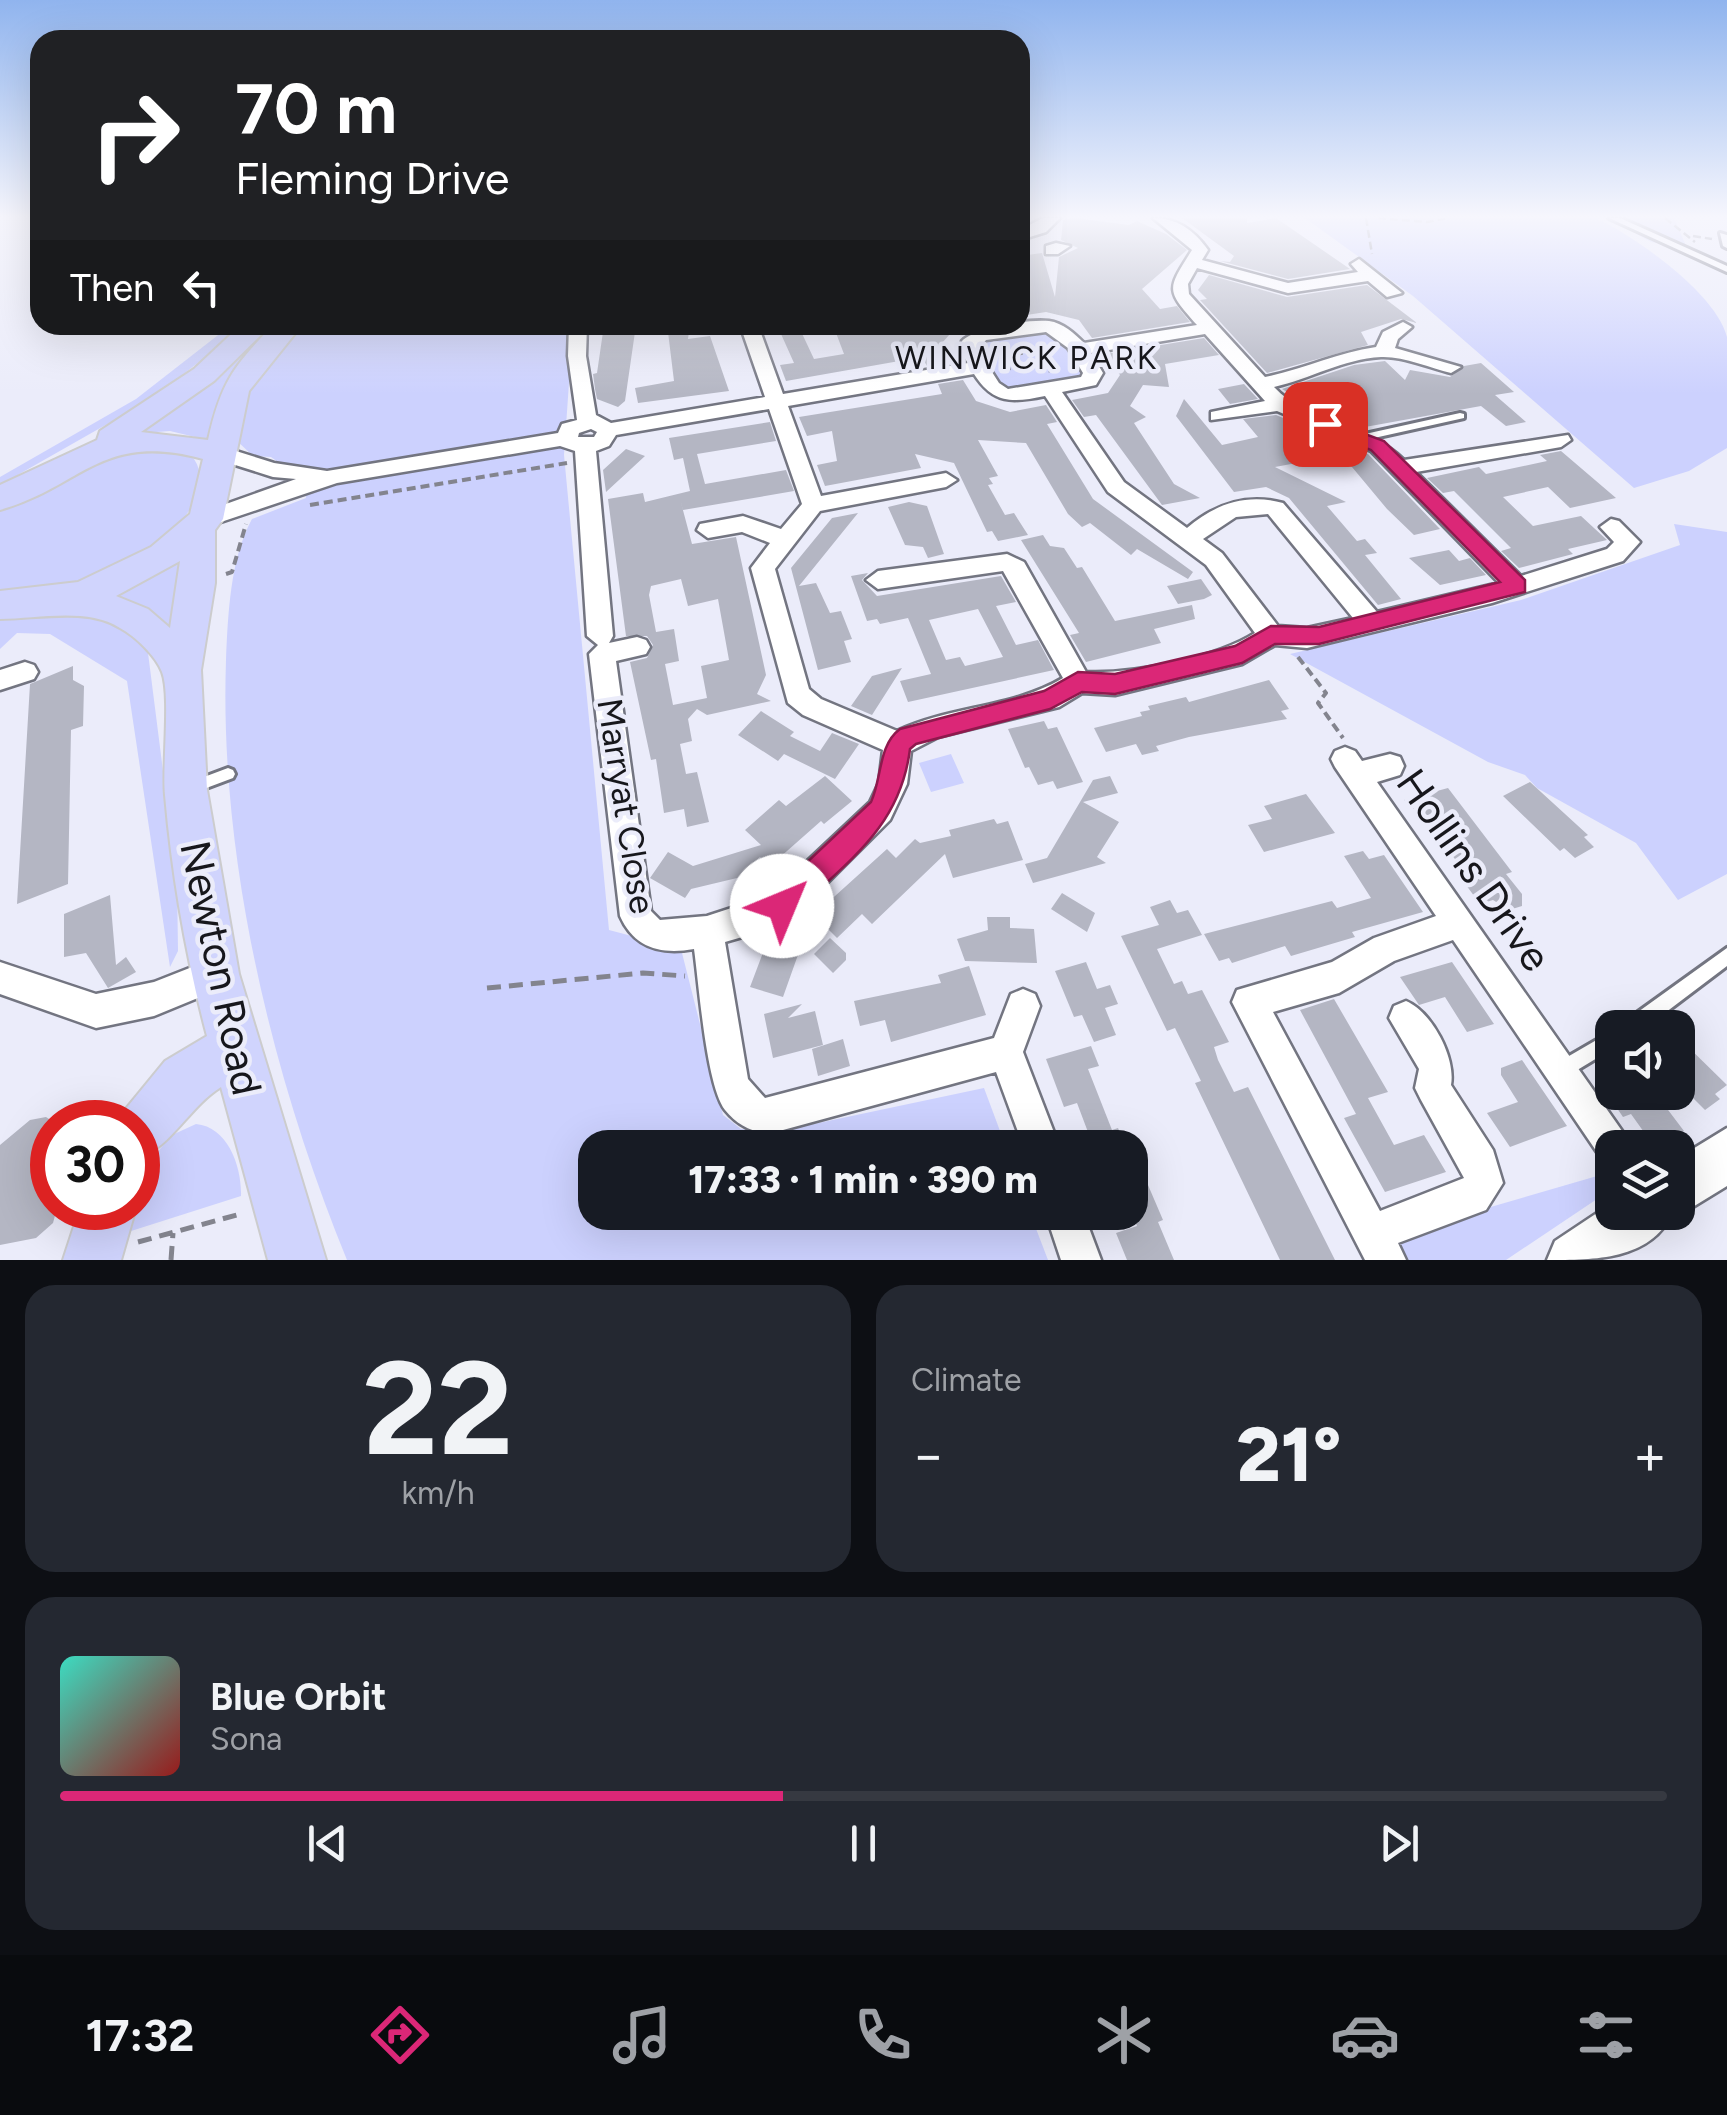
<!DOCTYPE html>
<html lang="en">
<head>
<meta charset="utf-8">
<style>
	:root { --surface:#171b24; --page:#242831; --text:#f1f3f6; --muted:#9ea1a6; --line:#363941; --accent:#db2777 }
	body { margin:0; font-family:Figtree,sans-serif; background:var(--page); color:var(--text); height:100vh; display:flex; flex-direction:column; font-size:38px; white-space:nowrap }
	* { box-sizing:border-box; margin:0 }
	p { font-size:32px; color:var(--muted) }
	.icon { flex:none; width:55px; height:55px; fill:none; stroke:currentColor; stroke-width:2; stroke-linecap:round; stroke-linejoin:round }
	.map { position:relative; height:1260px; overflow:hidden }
	.drawer { display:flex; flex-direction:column; gap:25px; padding:25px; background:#0d0f14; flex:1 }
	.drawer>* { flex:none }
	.guide { position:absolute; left:30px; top:30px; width:1000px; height:305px; border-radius:30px; box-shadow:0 10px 40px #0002; background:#202124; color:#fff; overflow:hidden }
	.fabs { position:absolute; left:1595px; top:1010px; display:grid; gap:20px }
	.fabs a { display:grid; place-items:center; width:100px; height:100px; border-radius:20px; background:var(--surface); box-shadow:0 10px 40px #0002; font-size:50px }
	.speed { position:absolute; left:30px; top:1100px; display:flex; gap:20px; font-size:50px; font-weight:700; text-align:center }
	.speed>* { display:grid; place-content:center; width:130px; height:130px; border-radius:50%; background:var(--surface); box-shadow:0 10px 40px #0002; line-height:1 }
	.speed .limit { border:15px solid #d22; background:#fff; color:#111 }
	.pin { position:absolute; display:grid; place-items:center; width:85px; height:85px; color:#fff; margin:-42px; border-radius:20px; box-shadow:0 5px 15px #0006 }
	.me { position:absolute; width:110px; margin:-55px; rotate:45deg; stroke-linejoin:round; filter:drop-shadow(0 0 8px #0008) }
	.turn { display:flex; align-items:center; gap:35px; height:210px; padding:0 40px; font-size:45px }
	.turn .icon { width:130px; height:130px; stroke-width:2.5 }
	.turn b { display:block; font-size:70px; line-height:85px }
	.then { display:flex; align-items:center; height:95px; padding:0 40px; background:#0003; gap:20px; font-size:38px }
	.big { font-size:75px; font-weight:800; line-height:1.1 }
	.drawer .tile { flex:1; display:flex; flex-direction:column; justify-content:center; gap:15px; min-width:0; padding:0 35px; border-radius:30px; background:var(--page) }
	.drawer .dial { align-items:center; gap:0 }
	.dial b { font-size:130px; line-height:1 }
	.song { display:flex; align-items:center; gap:30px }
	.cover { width:120px; height:120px; border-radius:15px; background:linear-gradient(135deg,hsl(170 70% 55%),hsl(0 70% 35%)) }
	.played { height:10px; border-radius:5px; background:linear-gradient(90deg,var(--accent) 45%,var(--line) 45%) }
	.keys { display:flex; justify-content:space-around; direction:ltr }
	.heat { display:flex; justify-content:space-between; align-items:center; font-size:55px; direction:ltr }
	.drawer .tiles { flex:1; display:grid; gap:25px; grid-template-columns:1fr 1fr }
	.tile:last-child { grid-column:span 2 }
	.trip { position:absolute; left:578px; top:1130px; width:570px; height:100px; border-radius:30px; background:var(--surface); box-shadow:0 10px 40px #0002; font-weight:800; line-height:100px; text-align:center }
	.tabs { display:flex; height:160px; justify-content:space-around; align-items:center; background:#090b0e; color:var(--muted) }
	.tabs .icon { width:70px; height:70px }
	.tabs .current { color:var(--accent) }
	.tabs b { font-size:45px; color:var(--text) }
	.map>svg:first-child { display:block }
</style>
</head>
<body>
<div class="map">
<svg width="1727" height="1260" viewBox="0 0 1727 1260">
	<rect width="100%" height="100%" fill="#ebecfa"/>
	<path fill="#ccd1fe" d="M1305,218H1596C1634,236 1716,293 1727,337C1727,366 1727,417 1727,448L1689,471L1634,488L1413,296Z
		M1618,218H1674L1687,248L1651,242L1619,224Z
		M231,325H246L153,398L0,485V477L136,399Z
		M265,325H280L212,441L170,431L130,434Z
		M297,325H573L564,455L609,930L681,949L723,1115L741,1129L776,1132L984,1088L1006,1147L595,1148V1212L1030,1213L1048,1260H347C272,1077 219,858 226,660C228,615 230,559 252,519L306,498L303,480L271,457L253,456L235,439L245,388Z
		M1038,329L1056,332L1085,369L1083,378L1019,391L1001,388L975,348L978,341Z
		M123,450L182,451L194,459C227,509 123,573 84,584C58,591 27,590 0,593V510Z
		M1674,524L1727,532V874L1678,900L1636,843L1537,788L1525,775L1488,762L1290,654L1521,600L1680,545Z
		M191,543L180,639L149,610L98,597Z
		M0,614H77L120,623L147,645L177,881L178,951L170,967L127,681L50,634L17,633L0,649Z
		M951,754L964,783L931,792L919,763Z
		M196,1124C228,1127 242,1167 241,1196L128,1232L148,1163L172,1135Z
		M1604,1174L1607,1186L1603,1195L1506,1260H1404L1398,1250L1408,1231Z"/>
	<path fill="#b4b6c3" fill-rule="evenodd" d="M1075,218L1129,225L1137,221L1166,234L1187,250L1142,289L1160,309L1177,306L1190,322L1092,338L1079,320L1046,312L1020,316V256L1042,253L1055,297L1059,257L1078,248L1061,240L1063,220Z
		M1182,218H1247V223L1276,218L1350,269L1288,279L1220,261L1230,262L1234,256Z
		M1209,275L1287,297L1367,285L1417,323L1401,319L1361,332L1368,345L1267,373L1200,300L1207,299L1198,290Z
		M604,325H636L625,401L618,407L597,399L595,389L593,374L597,373Z
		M674,325H690L688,339L710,336L729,391L638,403L635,388L674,381L668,332Z
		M777,325H798L814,359L844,354L833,325H958L942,343L952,362L927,366L922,357L786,381L780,365L794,363Z
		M1204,338L1219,355L1165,364L1169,387L1143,385L1130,406L1146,417L1134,423L1174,484L1200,498L1162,505L1096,415L1084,417L1072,400L1108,393L1120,375L1105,354Z
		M1385,361L1405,380L1410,370L1450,377L1464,366L1481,363L1514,392L1495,395L1526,422L1506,426L1481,406L1365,427L1349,411L1326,415L1282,389L1354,365Z
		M963,380L976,401L1010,412L1046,405L1057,422L1047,424L1093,499L1193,572L1188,579L1137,549L1131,555L1090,523L1082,527L1068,514L1026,443L978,440L998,476L989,478L993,484L988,485L1005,515L1014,513L1028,535L998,541L992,531L987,532L954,463L915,454L921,468L825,486L817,465L837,461L832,431L807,436L799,417L942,394L938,384Z
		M1244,384L1258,399L1230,404L1218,389Z
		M1184,399L1222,445L1258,437L1243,419L1276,415L1312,430L1305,445L1318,459L1275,467L1346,502L1327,506L1357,541L1365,539L1377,553L1365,555L1401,599L1378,605L1289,498L1266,487L1234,492L1176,416Z
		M770,422L776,441L697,454L705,484L786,470L794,491L683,510L680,499L692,544L736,537L766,675L757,694L771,701L707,715L697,709L688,719L692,741L680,744L686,774L697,772L709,822L687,827L684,809L664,813L656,759L651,760L630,662L647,658L653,645L647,636H626L608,499L643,493L645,502L690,491L683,458L674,460L669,438ZM681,579L688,606L718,599L729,660L701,666L707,698L673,705L665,664L679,661L674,629L656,632L649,595L651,586Z
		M626,449L645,456L606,492L603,470Z
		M1362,451L1368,454L1440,529L1414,535L1387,509L1342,455Z
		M1561,451L1616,498L1570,508L1548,487L1503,497L1533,526L1581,516L1607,540L1568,549L1573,554L1519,568L1501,551L1511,548L1454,491L1443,493L1427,478L1479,467L1486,474L1547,461L1540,455Z
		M909,502L927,506L944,554L928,558L923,547L905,545L888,507Z
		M858,513L799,586L816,583L830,613L841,611L852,639L844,641L851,662L818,670L791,568L832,518Z
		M1043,535L1050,546L1064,548L1077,568L1082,567L1115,621L1192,605L1195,619L1154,629L1161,643L1086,662L1070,635L1079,633L1021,540Z
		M1449,550L1459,561L1470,558L1486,575L1440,585L1409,558Z
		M868,573L862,580L877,596L1001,576L1016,602L996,606L1016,645L1038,640L1054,670L908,702L900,681L931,674L908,618L880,624L877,619L867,621L851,576ZM978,609L1003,657L965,666L960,657L946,660L929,620Z
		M1201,579L1212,595L1204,599L1178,604L1167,586Z
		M73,666V680L84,686L83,726L71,730L68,884L17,904L30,684Z
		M902,668L872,715L851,706L872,676Z
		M1269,680L1289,709L1281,711L1287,719L1189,737L1156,746L1159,751L1142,755L1136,744L1106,752L1094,728L1142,716L1140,712L1150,710L1148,706L1186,697L1189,702Z
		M761,711L794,732L790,736L820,751L832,733L859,744L835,779L784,754L778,761L738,735Z
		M1044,721L1048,729L1057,727L1083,782L1057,789L1053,781L1038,785L1029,767L1025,768L1008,729Z
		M825,776L852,801L824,824L821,821L770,866L760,857L737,878L691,889L685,898L650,878L668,852L693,866L761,845L745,830L779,800L786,806Z
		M1110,776L1118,793L1083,802L1119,822L1097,857L1106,863L1033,883L1025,864L1047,858L1093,780Z
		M1530,782L1588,835L1584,837L1594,847L1575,858L1564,848L1560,851L1503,796Z
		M1448,788L1512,872L1506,874L1522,894V906L1509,910L1493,900L1480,904L1466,885L1473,883L1424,818L1404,800Z
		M1306,794L1335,833L1264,852L1248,825L1272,819L1264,806Z
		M994,819L997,824L1008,821L1023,860L953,878L945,854L872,924L862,914L837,938L814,915L887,849L896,858L915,839L920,843L951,836L949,830Z
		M1363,851L1369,859L1384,855L1423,912L1352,932L1355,937L1291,956L1285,946L1232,963L1229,958L1219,961L1204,934L1332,901L1337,908L1371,898L1344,856Z
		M1062,893L1095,913L1087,932L1051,909Z
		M110,895L116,965L126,957L136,972L108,988L86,953L64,957V914Z
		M1170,900L1177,913L1188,910L1202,935L1157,949L1174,984L1182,981L1188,994L1202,990L1229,1042L1214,1047L1218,1060L1234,1092L1248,1087L1335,1260H1280L1195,1083L1201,1081L1175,1028L1167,1031L1121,936L1159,925L1150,907Z
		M987,917H1010V928L1034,929L1037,963L965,961L957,939L988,930Z
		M830,938L846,953V960L833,973L814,954Z
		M767,942L799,952L783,997L750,987Z
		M1086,962L1097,989L1110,985L1118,1004L1105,1008L1116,1035L1094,1042L1082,1015L1074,1017L1055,971Z
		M1452,962L1494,1024L1467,1032L1445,997L1419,1005L1400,977Z
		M969,966L986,1015L891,1042L885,1020L860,1026L854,1001L941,983L938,975Z
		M1334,999L1388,1092L1368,1098L1394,1145L1424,1135L1446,1172L1385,1192L1344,1118L1356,1114L1300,1010Z
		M802,1004L788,1018L815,1011L823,1045L773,1058L764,1014Z
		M1678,1037L1727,1085L1715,1094L1720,1099L1705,1110L1678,1083Z
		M843,1039L850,1066L818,1076L812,1049Z
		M1091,1046L1099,1066L1088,1069L1112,1130L1118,1128L1126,1148H1094L1077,1103L1064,1107L1046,1059Z
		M1522,1060L1567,1126L1510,1147L1487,1113L1518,1102L1501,1075V1068Z
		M1606,1092H1639L1649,1106L1662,1102L1684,1131L1651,1142L1631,1114L1623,1117Z
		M46,1117L52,1121V1208H57L53,1223L36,1238L0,1245V1145L30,1120Z
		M1130,1143L1163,1220L1158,1222L1174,1260H1127L1116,1233L1137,1226L1130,1209Z"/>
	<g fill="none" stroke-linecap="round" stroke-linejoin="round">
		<defs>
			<path id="lane" d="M1609,218H1620L1727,266V272Z
				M1720,233L1727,235V248L1723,246Z
				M1460,413L1464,414V418L1365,440L1360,437L1365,434Z
				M228,768L233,770L235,774L233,778L193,793L188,791L186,787L188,783Z
				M1727,948V966L1645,1028H1622L1624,1022Z
				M1612,1031V1049L1569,1075L1563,1078L1557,1075L1554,1069L1557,1063Z"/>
			<path id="street" d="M1043,218H1060L1046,232L1020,240V230Z
				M1153,218C1177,218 1194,230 1208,250L1202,260L1288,283L1358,272L1351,264L1359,259L1402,293L1387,297L1368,281L1288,293L1197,268L1188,284L1189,294L1265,377C1304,369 1336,353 1376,347L1383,332L1403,322L1412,327L1398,339L1395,348L1461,367L1451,373C1430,368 1403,356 1381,357C1343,359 1310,379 1274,387C1308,424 1368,424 1404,460L1568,435L1571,440L1561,447L1416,472L1521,576L1607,549L1614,542L1600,527L1611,519L1619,521L1640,542L1623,561L1492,603L1307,648L1275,645L1242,664L1115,695L1082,693L1059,707L938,737L911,751L907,784L890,820L793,917L763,931L725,942L748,1079L765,1098L994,1038L1011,994L1023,989L1035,994L1040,1006L1023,1052L1060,1148H1024L996,1072L772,1133C754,1134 737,1125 725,1110C706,1085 699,984 694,949C661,955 634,948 620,916L589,654L598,645L587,636L575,451L560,446L337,483L206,527L195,519L198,514L296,479L273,477L213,458L209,453L220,446L274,463L327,471L558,433L562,424L577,420L568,356L569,325H587L586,356L596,415L611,423L765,397L740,325H758L783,394L968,363L960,350L962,341C976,327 1029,319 1049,321C1063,323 1074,333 1084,343L1197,325C1165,289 1167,290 1192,250ZM1046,332L1068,348L1083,373L1081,377L1008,389L999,383L978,350L986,340ZM1205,334L1265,401L1211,412V420L1277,411L1371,451L1499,583L1377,612L1283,503C1246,493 1215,504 1187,528L1124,482L1062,392L1096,385L1103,373L1091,353ZM974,374C993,404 1012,403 1045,396L1108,492L1206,565L1255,633C1216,658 1133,674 1086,672L1024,562L1007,554L878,571L866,580L878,589L1003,571L1063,678C1013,708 950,706 897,731L821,699L809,689L775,569L820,511L946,487L957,480L946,473L821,496L788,406ZM769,409L802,504L781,529L743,516L700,524L697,530L708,538L742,532L770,543L751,568L788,703L803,715L883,750L879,783L870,802L771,895L707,916L660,920L651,911L616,661L646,654L650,647L646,640L637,637L609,643L613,636L596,451L609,446L616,435ZM591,429L597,432L594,437H578L579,433ZM1268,514L1353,618L1307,628L1278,626L1222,553L1203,539L1236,517Z
				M1056,243L1070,246L1058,254H1046V246Z
				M25,662L34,665L38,672L34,679L0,690V670Z
				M1345,747L1355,751L1362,761L1390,754L1400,757L1404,766L1400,775L1377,782L1634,1148H1612V1165L1603,1161L1453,940L1394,961L1339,993L1273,1012L1380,1211L1464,1178L1421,1100L1415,1088L1419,1069L1389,1018L1394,1006L1406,1001C1432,1012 1456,1058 1451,1085L1493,1150L1503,1183L1486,1210L1398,1243L1406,1260H1365L1232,1002L1237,990L1332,962L1374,938L1436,916L1335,767L1331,759L1335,751Z
				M215,958L227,962L231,974L227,986L154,1016L96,1028L0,994V962L96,994L154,982Z
				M1045,1212H1083L1101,1260H1061Z"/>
			<path id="secondary" d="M1727,1128V1186L1678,1216L1672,1214C1650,1260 1595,1260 1547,1260L1555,1241L1612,1203V1212H1678V1158Z"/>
			<path id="primary" d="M241,325H271L214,381L141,432L208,440C221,382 233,367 273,325H302L249,391L223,519L215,530V583L201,670L207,790L239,974L326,1260H268L221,1087C189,1107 173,1145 138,1159V1122H115L165,1061L207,1036C186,957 172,876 165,795C162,766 171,695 162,672C156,656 135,636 120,628C87,607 37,619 0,619V591L78,582L151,547L190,514L203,459C101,431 82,487 0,510V485L97,440L100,431L194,369ZM180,561L170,628L148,609L116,596Z
				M80,1208H136L121,1260H63Z"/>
		</defs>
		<use href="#lane" stroke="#737581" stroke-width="6"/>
		<use href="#street" stroke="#737581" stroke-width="5"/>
		<use href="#secondary" stroke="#737581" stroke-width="5"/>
		<use href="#primary" stroke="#cccccd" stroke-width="4"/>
		<path stroke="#83848e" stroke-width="2.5" stroke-dasharray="8 4" stroke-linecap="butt" d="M1366,218L1372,254
			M1378,218L1427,222L1449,218
			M1665,218L1695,242
			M1693,236L1712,239
			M1036,351L1050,372
			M1015,355L1049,349
			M1003,370L1044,363"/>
		<path stroke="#83848e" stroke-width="4" stroke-dasharray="9 5" stroke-linecap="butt" d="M310,505L567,463
			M226,574L232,572L246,524
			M1298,657L1326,693L1318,703L1343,738"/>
		<path stroke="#83848e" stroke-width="5" stroke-dasharray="14 8" stroke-linecap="butt" d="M487,988L643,973L685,976
			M138,1242L244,1213
			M171,1260L173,1233"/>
		<use href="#lane" fill="#fff" fill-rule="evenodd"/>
		<use href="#street" fill="#fff" fill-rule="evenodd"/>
		<use href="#secondary" fill="#fff" fill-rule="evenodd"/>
		<use href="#primary" fill="#d0d4fd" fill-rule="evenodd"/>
	</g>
	<linearGradient id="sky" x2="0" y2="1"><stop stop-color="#90b4ee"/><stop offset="0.55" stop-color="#f6f6fd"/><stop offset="1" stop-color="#f6f6fd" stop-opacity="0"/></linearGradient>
	<rect width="1727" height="394" fill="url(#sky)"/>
	<path fill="#db2777" stroke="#8e194d" stroke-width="2.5" d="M1325,419L1384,441L1525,580V592L1319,644H1275L1242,663L1115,694L1082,692L1050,709L916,744L910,749C900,829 846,862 792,915L782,919L771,915L767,906L771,896L871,802C882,779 878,745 900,729L1044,691L1078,672L1115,674L1235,646L1271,626L1319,627L1500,582L1371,450L1318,429L1315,424Z"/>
	<g text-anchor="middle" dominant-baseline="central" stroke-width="9" stroke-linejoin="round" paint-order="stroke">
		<g font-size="32" letter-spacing="2.5" fill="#17171c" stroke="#ebecfa">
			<text x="1027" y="358">WINWICK PARK</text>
		</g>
		<g font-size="35" fill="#17171c" stroke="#ebecfa">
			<text transform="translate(626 806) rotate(81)">Marryat Close</text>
		</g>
		<g font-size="42" fill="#17171c" stroke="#ebecfa">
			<text transform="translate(1474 870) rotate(55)">Hollins Drive</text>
			<text transform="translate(221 968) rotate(78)">Newton Road</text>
		</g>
	</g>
</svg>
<div class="fabs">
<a><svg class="icon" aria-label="sound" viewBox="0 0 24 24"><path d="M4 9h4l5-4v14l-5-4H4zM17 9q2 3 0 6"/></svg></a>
<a><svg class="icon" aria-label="layers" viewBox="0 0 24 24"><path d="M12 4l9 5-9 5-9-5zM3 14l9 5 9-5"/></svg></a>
</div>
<div class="speed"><div class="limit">30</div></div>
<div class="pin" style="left:1325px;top:424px;background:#d93025"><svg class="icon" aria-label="arrive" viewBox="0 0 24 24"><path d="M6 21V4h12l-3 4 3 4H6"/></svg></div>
<svg class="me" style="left:782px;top:906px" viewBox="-20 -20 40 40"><circle r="19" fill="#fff"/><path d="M0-13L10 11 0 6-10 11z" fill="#db2777"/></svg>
<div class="trip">17:33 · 1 min · 390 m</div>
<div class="guide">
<div class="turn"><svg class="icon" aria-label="right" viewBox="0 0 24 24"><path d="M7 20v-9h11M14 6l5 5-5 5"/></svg><div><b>70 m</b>Fleming Drive</div></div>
<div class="then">Then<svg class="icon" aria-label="left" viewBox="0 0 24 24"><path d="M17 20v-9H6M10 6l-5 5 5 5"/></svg></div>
</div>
</div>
<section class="drawer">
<div class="tiles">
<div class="tile dial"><b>22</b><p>km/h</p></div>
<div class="tile"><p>Climate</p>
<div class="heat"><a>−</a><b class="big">21°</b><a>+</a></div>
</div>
<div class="tile">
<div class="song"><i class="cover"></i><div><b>Blue Orbit</b><p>Sona</p></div></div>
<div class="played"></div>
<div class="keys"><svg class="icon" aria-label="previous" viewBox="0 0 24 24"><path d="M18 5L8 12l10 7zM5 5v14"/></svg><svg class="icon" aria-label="pause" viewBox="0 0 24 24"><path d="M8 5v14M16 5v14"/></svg><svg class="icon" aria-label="next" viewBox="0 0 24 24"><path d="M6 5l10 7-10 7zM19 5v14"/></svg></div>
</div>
</div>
</section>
<nav class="tabs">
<b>17:32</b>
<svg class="icon current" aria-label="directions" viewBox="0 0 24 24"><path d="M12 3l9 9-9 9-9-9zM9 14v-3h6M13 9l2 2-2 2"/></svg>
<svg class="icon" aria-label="music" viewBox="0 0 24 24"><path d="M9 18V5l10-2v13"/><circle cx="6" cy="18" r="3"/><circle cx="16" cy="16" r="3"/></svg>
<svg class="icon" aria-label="phone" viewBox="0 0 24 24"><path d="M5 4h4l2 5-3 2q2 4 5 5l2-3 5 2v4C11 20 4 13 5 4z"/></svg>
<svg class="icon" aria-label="climate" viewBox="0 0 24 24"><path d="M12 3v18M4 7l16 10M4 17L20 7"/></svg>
<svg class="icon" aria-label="car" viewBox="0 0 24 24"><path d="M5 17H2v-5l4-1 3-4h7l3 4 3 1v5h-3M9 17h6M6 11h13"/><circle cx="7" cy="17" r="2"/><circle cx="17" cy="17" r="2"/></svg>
<svg class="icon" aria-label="filters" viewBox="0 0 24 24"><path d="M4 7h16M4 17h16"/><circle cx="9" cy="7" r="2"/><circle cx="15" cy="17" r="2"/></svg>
</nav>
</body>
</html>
